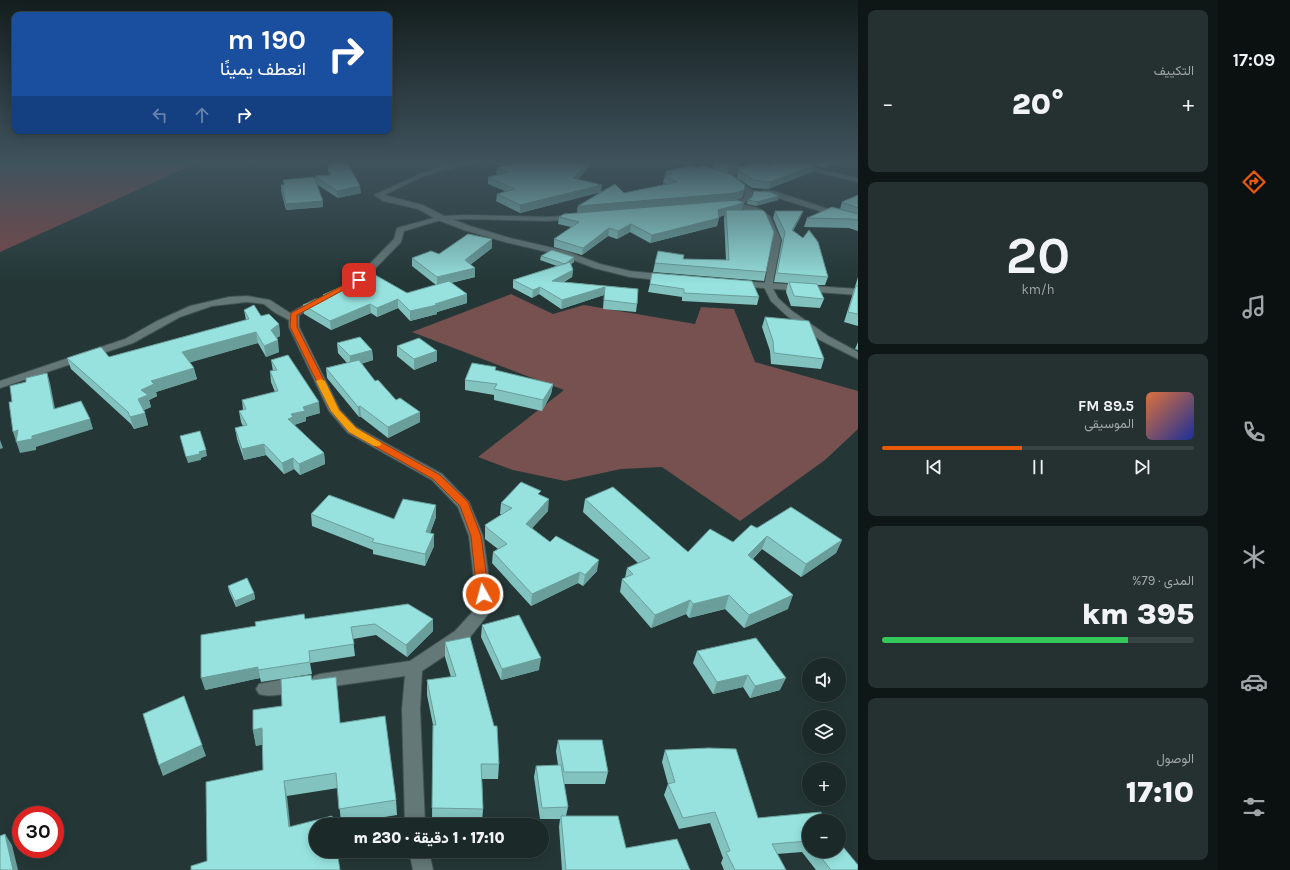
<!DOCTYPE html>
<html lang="ar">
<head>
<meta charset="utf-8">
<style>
	:root { --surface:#1b2928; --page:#243130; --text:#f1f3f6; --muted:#a0a6a8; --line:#394545; --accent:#ea580c }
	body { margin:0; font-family:Karla,Vazirmatn,sans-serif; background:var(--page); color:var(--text); direction:rtl; height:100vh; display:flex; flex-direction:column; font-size:15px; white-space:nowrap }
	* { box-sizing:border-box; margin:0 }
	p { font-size:13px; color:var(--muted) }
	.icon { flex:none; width:22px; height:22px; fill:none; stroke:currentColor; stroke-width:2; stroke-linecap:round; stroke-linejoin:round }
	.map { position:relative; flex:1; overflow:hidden; direction:ltr }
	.sheet { display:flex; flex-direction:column; gap:10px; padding:10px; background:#0f1716; width:360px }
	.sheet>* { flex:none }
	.hud { position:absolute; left:12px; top:12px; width:380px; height:122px; border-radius:8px; box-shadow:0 2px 10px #0003,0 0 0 1px var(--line); direction:rtl; background:#1a4fa0; color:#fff; overflow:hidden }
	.buttons { position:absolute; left:802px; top:658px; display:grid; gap:8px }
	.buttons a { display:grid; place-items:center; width:44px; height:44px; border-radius:50%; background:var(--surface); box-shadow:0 2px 10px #0003,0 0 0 1px var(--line); font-size:20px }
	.speed { position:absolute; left:12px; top:806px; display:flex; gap:8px; font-size:20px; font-weight:700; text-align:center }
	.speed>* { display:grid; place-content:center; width:52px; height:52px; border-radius:50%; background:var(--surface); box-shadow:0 2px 10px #0003,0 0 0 1px var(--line); line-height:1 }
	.speed .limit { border:6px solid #d22; background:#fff; color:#111 }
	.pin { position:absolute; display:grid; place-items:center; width:34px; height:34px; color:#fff; margin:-17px; border-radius:8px; box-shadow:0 2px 6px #0006 }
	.me { position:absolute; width:44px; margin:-22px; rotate:353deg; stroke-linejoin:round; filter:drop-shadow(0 0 3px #0008) }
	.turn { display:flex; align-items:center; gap:14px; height:84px; padding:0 20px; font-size:18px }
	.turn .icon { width:52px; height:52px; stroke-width:2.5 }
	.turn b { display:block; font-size:28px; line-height:34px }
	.lanes { display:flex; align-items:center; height:38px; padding:0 20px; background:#0003; justify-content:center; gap:20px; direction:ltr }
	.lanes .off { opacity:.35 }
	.big { font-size:30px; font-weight:800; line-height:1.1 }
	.sheet .card { flex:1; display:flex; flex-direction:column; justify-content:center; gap:6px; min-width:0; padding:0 14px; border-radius:8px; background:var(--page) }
	.sheet .dial { align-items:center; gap:0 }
	.dial b { font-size:52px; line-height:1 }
	.song { display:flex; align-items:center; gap:12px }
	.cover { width:48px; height:48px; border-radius:6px; background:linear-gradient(135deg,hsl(20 70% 55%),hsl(230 70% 35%)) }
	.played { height:4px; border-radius:2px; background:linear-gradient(90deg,var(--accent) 45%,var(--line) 45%) }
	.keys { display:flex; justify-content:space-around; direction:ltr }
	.heat { display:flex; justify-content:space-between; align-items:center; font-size:22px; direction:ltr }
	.charge { height:6px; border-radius:3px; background:linear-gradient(90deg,#34c759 79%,var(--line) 0) }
	.trip { position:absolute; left:309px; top:818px; width:240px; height:40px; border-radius:20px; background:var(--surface); box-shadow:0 2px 10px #0003,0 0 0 1px var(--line); font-weight:800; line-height:40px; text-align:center; direction:rtl }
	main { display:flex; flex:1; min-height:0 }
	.menu { display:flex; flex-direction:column; width:72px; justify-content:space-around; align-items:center; background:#0b1010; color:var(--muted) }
	.menu .icon { width:28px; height:28px }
	.menu .selected { color:var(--accent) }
	.menu b { font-size:18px; color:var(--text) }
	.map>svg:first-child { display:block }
</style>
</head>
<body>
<main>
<nav class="menu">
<b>17:09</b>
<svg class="icon selected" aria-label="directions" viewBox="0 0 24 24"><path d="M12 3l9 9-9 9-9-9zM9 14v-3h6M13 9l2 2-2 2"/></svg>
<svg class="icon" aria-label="music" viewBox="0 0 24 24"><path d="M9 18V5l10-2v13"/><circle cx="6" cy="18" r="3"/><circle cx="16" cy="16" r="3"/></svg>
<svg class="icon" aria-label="phone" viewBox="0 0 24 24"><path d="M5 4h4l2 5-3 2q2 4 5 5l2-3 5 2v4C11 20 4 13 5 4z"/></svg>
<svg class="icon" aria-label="climate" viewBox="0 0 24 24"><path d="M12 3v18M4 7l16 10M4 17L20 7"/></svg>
<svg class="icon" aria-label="car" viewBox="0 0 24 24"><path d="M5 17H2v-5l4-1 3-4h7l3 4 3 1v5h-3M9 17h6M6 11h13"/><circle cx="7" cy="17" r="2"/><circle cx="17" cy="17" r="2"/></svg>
<svg class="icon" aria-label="filters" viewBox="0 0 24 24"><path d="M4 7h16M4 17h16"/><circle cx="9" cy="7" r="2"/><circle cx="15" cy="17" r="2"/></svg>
</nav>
<section class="sheet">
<div class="card"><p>التكييف</p>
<div class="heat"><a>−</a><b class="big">20°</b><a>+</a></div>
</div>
<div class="card dial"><b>20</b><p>km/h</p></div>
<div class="card">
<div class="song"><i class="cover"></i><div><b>89.5 FM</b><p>الموسيقى</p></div></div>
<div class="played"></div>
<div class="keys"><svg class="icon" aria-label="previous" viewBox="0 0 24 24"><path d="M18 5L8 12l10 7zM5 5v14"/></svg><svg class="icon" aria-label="pause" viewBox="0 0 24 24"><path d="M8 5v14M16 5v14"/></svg><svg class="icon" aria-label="next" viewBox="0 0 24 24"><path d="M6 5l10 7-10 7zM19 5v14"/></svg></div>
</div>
<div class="card"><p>المدى · 79%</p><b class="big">395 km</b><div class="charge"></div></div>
<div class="card"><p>الوصول</p><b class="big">17:10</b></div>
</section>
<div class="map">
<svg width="858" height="870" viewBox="0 0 858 870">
	<rect width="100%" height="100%" fill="#243736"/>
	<path fill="#765150" d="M511,294L553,314L584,305L695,324L701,307L734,309L755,362L858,391V429L825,460L740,521L662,467L621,469L565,481L513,470L478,457L564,390L412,332Z"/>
	<path fill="#7d4748" d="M0,162H199L0,252Z"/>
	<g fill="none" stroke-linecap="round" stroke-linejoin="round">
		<defs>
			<path id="street" d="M674,162H683L710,171L705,172Z
				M812,162H820L812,167L858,178V182L793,167C797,164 806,165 812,162Z
				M754,164L757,166L756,167L740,171L735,175L736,179L753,191L750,201L742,204L758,208L770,216L781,240L772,287L778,298L792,311L828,336L858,352V359L820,340L786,315L771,301L764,287L773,240L764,219L752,212L735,206L726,207L722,205L744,198L745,192L731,181L728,174C735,167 744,166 754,164Z
				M764,190L774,191L858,219V223L762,193V191Z
				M467,215L548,217L574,215L578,217L574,219L548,221L467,219L441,220L404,231L401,242L362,282L352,286L348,283L356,278L394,239L397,228L441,216Z
				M247,296L270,300L290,313L315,299H321L323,301L321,303L299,315V327L340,410L356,427L442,474L469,502L483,536L493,608L467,641L422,671L420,709L425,825H405L402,709L405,676L320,688L314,686L311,681L314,676L320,674L410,661L455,631L477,607L469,536L458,507L432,480L348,433L329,411L289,327V320L274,312L264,304L247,302L212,306L180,317L133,343L0,388V381L125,339L157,321L190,306L229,297Z
				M296,677L302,679L305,684L302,689C290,693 271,698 259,694L256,689L259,684Z
				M409,851H429L433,870H413Z"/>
			<path id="secondary" d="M462,162H474L424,176L384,195L423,205L444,216L470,226L510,238L566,251L600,264L630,271L668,275L672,278L668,281L630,277L594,268L560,255L505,242L464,230L438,220L418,209L383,201L374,195L420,174L440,167Z
				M738,281L858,289V295L735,286L734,284Z"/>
		</defs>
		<use href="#street" stroke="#415251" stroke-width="2"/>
		<use href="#secondary" stroke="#415251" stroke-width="2"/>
		<use href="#street" fill="#637877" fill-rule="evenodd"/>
		<use href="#secondary" fill="#637877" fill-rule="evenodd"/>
	</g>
	<path fill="#82c2bf" d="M327,162H347L361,193L338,198L316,184L323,207L286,210L281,191V185H284L283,180H315V176L330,175L328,171V164Z
		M494,162H591L590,166L578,179L601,191L624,193L666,184L663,183L666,171L697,168L712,169L714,162L740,167L728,172L727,174L743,197L734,200L742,210L766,272L764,281L653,272L655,263L683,259L726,260L724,218L725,215L719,217L717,226L650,243L630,232L617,239L608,236L582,255L554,247V239L571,227L558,224L559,217L577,213L578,206L601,192L520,213L496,201L497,194L505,191L488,184V177L496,175L497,168L503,166L494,164Z
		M773,162H813L803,164L812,172L768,189L752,188L737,178V176L738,169L772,165Z
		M817,162H840L823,168L816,166Z
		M858,195V231L849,228L804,227L807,218L840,209L842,202Z
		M748,200H778L756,206L747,204Z
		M775,211H803L800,218L793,231L828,277L825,285H817L824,299L820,308L791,306L786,292L788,283L774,282L782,240L773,218Z
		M492,239V248L470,265L475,268V277L451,283L467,294V303L437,312V314L410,321L398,308L377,317L371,313L331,330L304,314L303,305L323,297V295L346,284V283L407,293L436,285L412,266V258L439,254Z
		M541,256L574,257V262L571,264L573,270L572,277L564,282L638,289L637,304L636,312L603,309L604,295L561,309L539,294L532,298L513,288V280L557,266L540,260Z
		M858,277V326L844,322Z
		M650,284L759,297L757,305L682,301V297L648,292Z
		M244,310L261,316L279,324L280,336L276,338L279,352L266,357L258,343L190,362L197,379L156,392L157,396L149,400L151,407L144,410L148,425L134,429L131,424L71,369L67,358L109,357L246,320Z
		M765,317L824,359L821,369L771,364L770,351L762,327Z
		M858,342V350L855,349Z
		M337,343L372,350L373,360L361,364L375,381L396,400L420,412V422L388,438L361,417H359L327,378L326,368L347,363L338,353Z
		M397,346L437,361L414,370L397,356Z
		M271,360L320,413L306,417V421L294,425L324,453L325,464L300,475L294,469L284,474L266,455L244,460L237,439L235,428L243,426L241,422L239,411L243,410L242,400L275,392L271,382L270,371H273Z
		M496,371L553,384L551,394L542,411L494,400V395L465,390V380Z
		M540,495L548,511L532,528L550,542L597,571L583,586L578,583L531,606L492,563L493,552L498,549L485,539V525L502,514H500L501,503Z
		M585,499L688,552L733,542L757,528L842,540L836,553L801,577L762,549L753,559L788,609L744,628L725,609L689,618L686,614L651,628L620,592L622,579L625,578L627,568L638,563L583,512Z
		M311,514L394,519L436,517L430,533L434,546L425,566L373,554V550L312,526Z
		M228,586L254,593L255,599L236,607L229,591Z
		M408,604L433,631L407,657L376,635L353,639L355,656L310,663L312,674L261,682L260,678L205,690L305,619Z
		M482,625L539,670L501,680L481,637Z
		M445,642L499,764L498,779H482L483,809L482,823H432L433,725L427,695V680L451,677L445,657Z
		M697,651L780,690L750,698L743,687L713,694L693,663Z
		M312,680L337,692L340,723L396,800L397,815L341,824L338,788L287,796L207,861L263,770V744L256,746L253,730L282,706Z
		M558,740L608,772L605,784H564L568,807L566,816L626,848L690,870H562L559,827L560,819H540L534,777L536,766L558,765L556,751Z
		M665,750L758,818L809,821V851H839L858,870H816L802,852L777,854L786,870H724L721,863L723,858L710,823L679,829L664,795L668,784L662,762Z"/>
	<path fill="#6a9e9b" d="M589,162H591L590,166L572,185L573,178Z
		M736,162H741L740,167L728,172L727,174L729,167L730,164Z
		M800,162H813L799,164Z
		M825,162H840L823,168Z
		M814,165L812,172L768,189L770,182Z
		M602,185L601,192L520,213V205Z
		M360,186L361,193L338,198L337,191Z
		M744,190L743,197L734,201L577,213L578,206Z
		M779,196L778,200L756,206L757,202Z
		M323,201V207L286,210V204Z
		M744,203L742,210H726L725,215L716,218L718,210Z
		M803,211L800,218L789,238L792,230Z
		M719,218L717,226L650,243L652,235Z
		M631,224L630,232L617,239L618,231Z
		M609,228L608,236L582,255L583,248Z
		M492,239V248L464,269L465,260Z
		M574,257V262L564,269L565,264Z
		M475,268V277L437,286V277Z
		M573,270L572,277L551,288L552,281Z
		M540,287L539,294L532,298L533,290Z
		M605,287L604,295L561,309L562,300Z
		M467,294V303L437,312V314L410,321V311Z
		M398,299V308L377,317V308Z
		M370,304L371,313L331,330L330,321Z
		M279,324L280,336L272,341L271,330Z
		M256,332L258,343L185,364L182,352Z
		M278,340L279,352L266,357L264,346Z
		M372,350L373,360L350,367V356Z
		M437,351V361L414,370V359Z
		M194,368L197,379L156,392L157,396L149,400L151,407L142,411L138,399L141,390L151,381Z
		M47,373L50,383L57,419L54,409Z
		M553,384L551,394L542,411L543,400Z
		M319,402L320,413L306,417V421L294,425L288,419L291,414L303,407Z
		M360,406L361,417H359L358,407Z
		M420,412V422L388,438V427Z
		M145,413L148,425L134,429L130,417Z
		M90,419L93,429L36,447V450L20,453L13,432L18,430L32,436Z
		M0,440L3,448L0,449Z
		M264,444L266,455L244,460L242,449Z
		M206,450L207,456L201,458V460L188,463L186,457Z
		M324,453L325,464L300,475L299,464Z
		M293,458L294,469L284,474L282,463Z
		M549,499L548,511L525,536L526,524Z
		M436,505V517L426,544V532Z
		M434,534V546L425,566V554Z
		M767,536L762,549L743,568L748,555Z
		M842,540L836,553L801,577L806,564Z
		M599,560L597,571L583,586L585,575Z
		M580,572L578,583L531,606L532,594Z
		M254,593L255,599L236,607L235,601Z
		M729,595L725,609L689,618L693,604Z
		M793,595L788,609L744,628L749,615Z
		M690,600L686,614L651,628L655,615Z
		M433,619V631L407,657L406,645Z
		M541,658L539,670L501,680L502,669Z
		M258,667L260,678L205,690L201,678Z
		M748,675L743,687L713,694L717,682Z
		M786,678L780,690L750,698L755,686Z
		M262,728L266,744L256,746L253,730Z
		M202,745L206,756L163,776L159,765Z
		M284,781L287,796L292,842L289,827Z
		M5,834L12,845L18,870H13Z"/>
	<path fill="#97e2de" stroke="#6a9e9b" d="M330,162H347L360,186L337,191L315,176L331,175L328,164H330Z
		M513,162H589L573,178L602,185L520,205L497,194L515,189L488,177L509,172L497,168Z
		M714,162H736L730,164L729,167Z
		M760,163L772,165V164H808L814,165L770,182L753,180L739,171L738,169L744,166Z
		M692,166L697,168L704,166L732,175L745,185L744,190L735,193L578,206L615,184L624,193L677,182L664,176L672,174L666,171Z
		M314,177L323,201L286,204L281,185H285L283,180Z
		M754,191L770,192L779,196L757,202L748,200L752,197Z
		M858,195V208L842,202Z
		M737,200L744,203L718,210L719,218L652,235L631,224L618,231L609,228L583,248L554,239L579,222L559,217L564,214Z
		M832,207L858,214V220L852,219L807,218Z
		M726,210H762L765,212L774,232L766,272L655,263L658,251L684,255L683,259L729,260Z
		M775,211H803L792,230L803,238L809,230L818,242L828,277L777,273L785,232Z
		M468,234L492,239L465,260L475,268L437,277L412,258L431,251L439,254Z
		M552,250L574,257L565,264L541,256Z
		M570,262L573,270L552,281L638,289L637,304L604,300L605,287L562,300L540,287L533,290L513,280Z
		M370,272L407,293L449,281L467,294L435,304L437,305L410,311L398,299L377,308L370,304L330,321L303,305L325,296L323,295L348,284L346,283L359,276Z
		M652,273L752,281L759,297L684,293V289L650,284Z
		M789,282L817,284L824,299L794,296Z
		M856,286H858V314L848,312Z
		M254,305L261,316L269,314L279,324L271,330L278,340L264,346L256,332L182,352L194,368L151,381L154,384L141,390L148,395L138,399L145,413L130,417L128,412L67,358L101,347L109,357L249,319L244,310Z
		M765,317L809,321L824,359L774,353L773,341Z
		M360,337L372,350L350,356L337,343Z
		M419,338L437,351L414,359L397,346Z
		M288,355L319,402L303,407L305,411L291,414L293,417L288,419L324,453L299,464L293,458L282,463L264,444L242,449L235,428L247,425L239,411L246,409L242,400L278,391L270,371L277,370L271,360Z
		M359,360L375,381L378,380L396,400L400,398L420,412L388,427L360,406L358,407L326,368Z
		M472,363L496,367L495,370L553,384L543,400L494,389L497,384L465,380Z
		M47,373L54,409L81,401L90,419L32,436V439L16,442L18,430L13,432L9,402H12L10,386L26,382V378Z
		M200,431L206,450L199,452L200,454L186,457L180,436Z
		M521,482L541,491L538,494L549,499L526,524L550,542L556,536L599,560L585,575L580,572L532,594L493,552L507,544L486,527L485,525L512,508L501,503Z
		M613,487L688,552L710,529L733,542L751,525L757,528L791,507L842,540L806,564L767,536L748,555L793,595L749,615L729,595L693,604L690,600L655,615L622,579L633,574L627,568L650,558L585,499Z
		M329,495L394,519L403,499L436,505L426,532L434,534L425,554L372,542L374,539L311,514Z
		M247,578L254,593L235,601L228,586Z
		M408,604L433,619L406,645L375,624L351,627L354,644L309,651L310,662L258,670V667L201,678V635L256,626L255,622L304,614L305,619Z
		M519,615L541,658L502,669L482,625Z
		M470,637L494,726H497L499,764H481L483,809L432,808L433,725H436L427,680L456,676L445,642Z
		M756,638L786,678L755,686L748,675L717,682L697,651Z
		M311,675L312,680L336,677L340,723L385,716L396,800L339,809L336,773L284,781L289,827L332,816L333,825H316V851H337L340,870H191V866L207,861L206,782L263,770L262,728L253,730V710L282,706L281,679Z
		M184,696L202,745L159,765L143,714Z
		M558,740H602L608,772H564Z
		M709,748L736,749L758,818L821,812L825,821H809V842L808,841L772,844L786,870H735L726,852L730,851L715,812L683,818L668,784L675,782L665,750Z
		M561,765L568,807L542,808L536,766Z
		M561,816H618L626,848L677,839L690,870H566Z
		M5,834L13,870H0V836Z
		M839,842L858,865V870H831L816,851H839Z"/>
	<linearGradient id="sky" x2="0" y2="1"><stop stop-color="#141e1e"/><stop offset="0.57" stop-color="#3f535d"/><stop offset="1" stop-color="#3f535d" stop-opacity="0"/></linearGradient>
	<rect width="858" height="284" fill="url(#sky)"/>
	<path fill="#ea580c" stroke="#983908" d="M357,278L362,280L297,315V327L339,410L356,428L440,475L468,502L481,536L489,594L487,597L483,598L479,597L477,594L471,536L460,506L433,479L349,432L331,411L290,327L291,313Z"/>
	<path fill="#f59e0b" d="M321,379L325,381L339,410L356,428L380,442L381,444L380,446H374L349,432L331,411L316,381Z"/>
</svg>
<div class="buttons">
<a><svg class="icon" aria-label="sound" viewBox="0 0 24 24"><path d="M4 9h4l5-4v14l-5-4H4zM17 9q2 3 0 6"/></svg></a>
<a><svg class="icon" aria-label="layers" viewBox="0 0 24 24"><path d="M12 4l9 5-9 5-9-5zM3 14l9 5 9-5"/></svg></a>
<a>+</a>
<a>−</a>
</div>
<div class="speed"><div class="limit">30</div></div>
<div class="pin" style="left:359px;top:280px;background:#d93025"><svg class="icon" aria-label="arrive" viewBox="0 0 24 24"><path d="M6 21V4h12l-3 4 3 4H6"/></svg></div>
<svg class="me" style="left:483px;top:594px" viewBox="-20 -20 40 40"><circle r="17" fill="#ea580c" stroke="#fff" stroke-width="3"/><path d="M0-11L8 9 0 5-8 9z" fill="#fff"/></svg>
<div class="trip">17:10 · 1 دقيقة · 230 m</div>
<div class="hud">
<div class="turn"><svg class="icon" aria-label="right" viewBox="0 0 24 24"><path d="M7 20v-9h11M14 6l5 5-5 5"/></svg><div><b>190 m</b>انعطف يمينًا</div></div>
<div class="lanes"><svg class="icon off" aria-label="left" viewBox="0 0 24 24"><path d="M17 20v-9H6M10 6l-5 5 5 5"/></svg><svg class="icon off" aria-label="ahead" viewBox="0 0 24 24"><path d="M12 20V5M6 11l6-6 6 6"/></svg><svg class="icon" aria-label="right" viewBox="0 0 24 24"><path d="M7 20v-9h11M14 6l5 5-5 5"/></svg></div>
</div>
</div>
</main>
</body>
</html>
